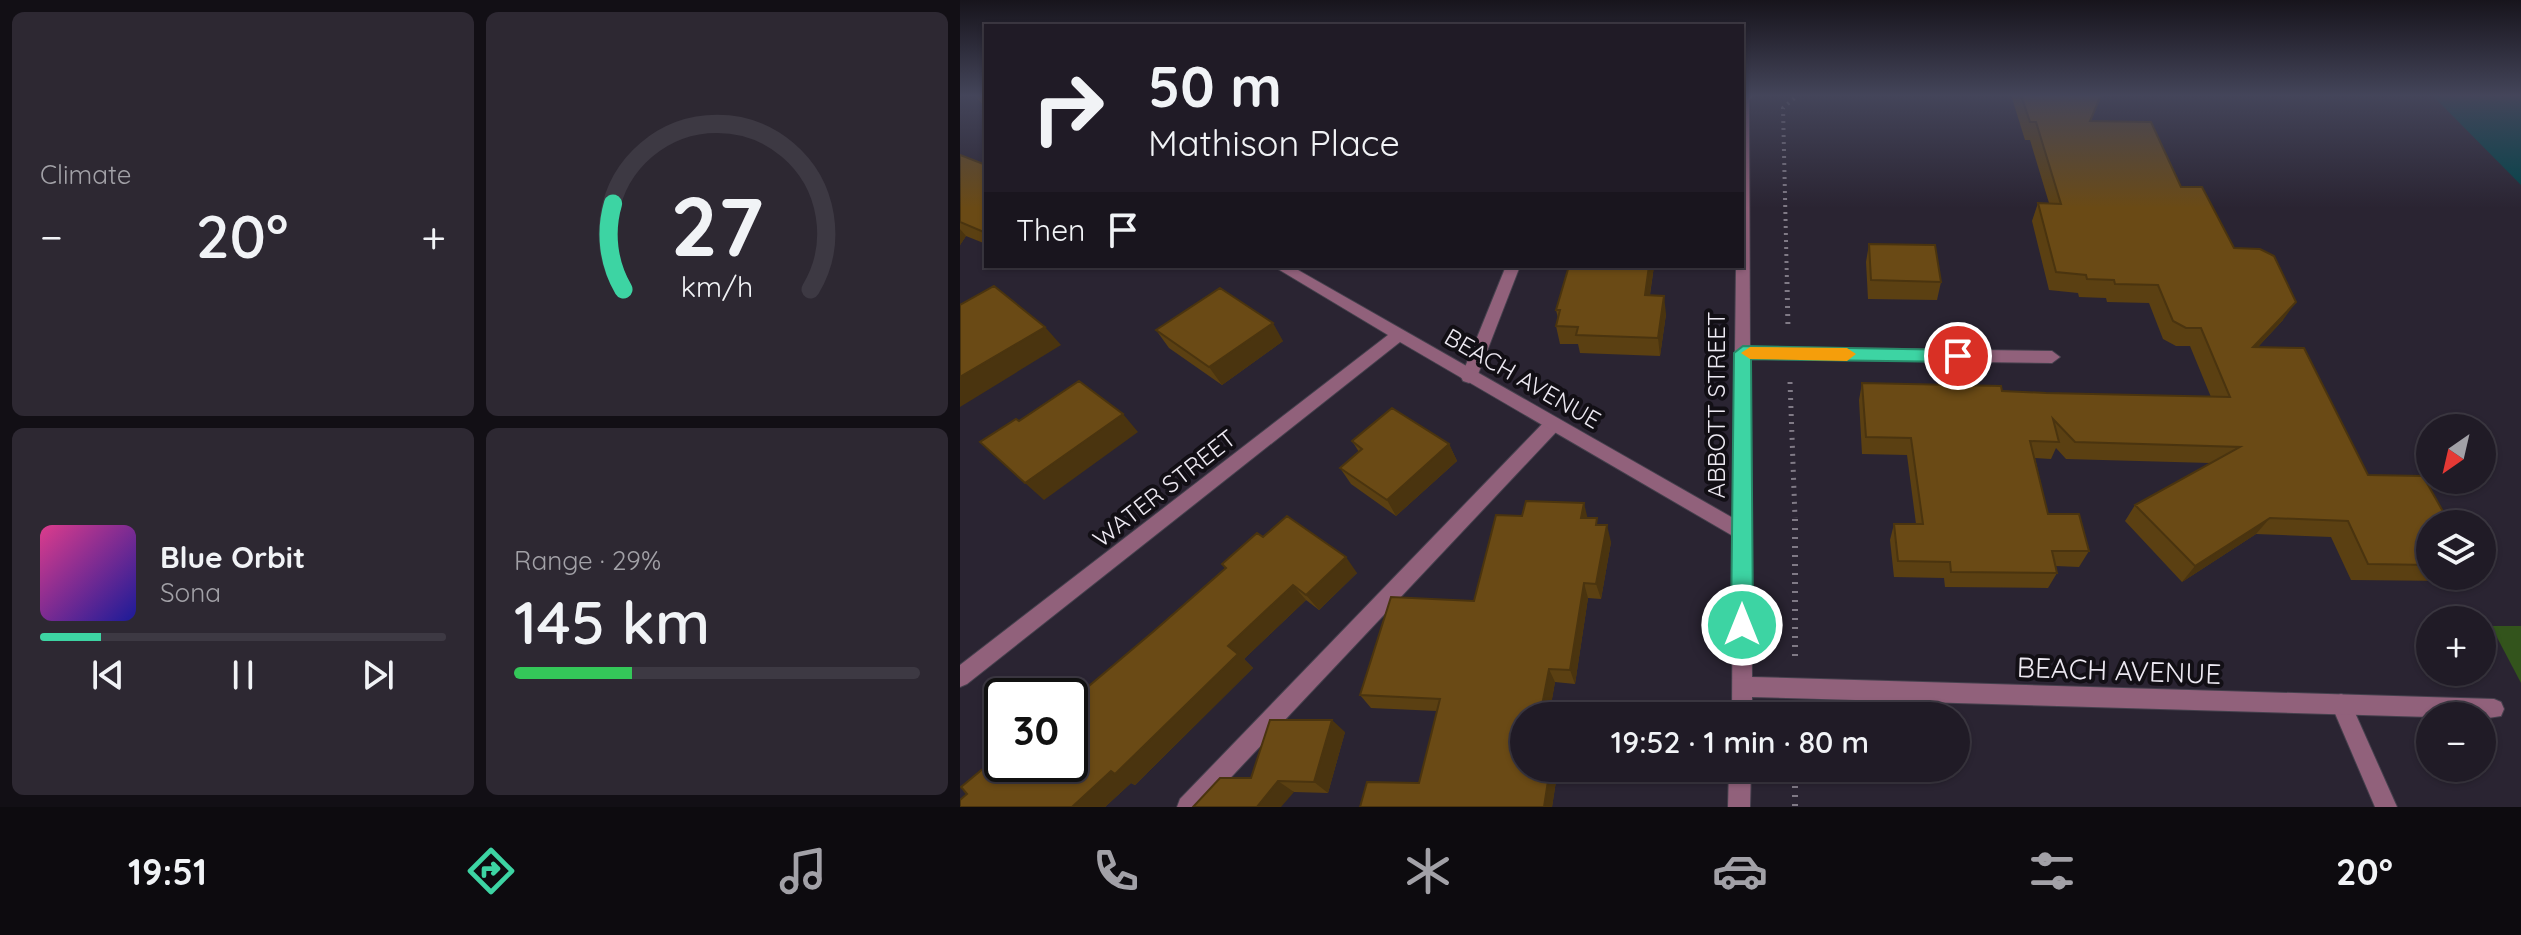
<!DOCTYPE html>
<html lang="en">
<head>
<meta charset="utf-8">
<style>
	:root { --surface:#201b26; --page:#2d2832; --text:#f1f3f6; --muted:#a2a1a7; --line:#3d3943; --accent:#3dd4a3 }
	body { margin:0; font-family:Quicksand,sans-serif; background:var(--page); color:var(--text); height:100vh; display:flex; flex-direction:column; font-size:30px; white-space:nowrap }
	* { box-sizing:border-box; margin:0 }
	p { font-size:26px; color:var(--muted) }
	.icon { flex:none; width:44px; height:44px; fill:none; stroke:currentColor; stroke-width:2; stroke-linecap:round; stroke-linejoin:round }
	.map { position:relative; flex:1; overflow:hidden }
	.sheet { display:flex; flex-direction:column; gap:12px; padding:12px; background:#120f15; width:960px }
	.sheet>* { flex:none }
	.top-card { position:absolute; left:24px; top:24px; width:760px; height:244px; border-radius:0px; box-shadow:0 2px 6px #0004,0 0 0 2px var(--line); background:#201b26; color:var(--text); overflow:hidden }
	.needle { width:52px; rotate:214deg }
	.controls { position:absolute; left:1456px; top:414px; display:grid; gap:16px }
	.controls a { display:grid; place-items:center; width:80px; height:80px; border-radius:50%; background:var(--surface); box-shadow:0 2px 6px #0004,0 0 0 2px var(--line); font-size:40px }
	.speed { position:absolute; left:24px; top:678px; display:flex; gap:16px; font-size:40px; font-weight:700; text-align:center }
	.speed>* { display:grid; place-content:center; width:104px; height:104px; border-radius:50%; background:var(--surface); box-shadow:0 2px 6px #0004,0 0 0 2px var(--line); line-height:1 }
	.speed .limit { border:4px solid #111; border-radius:12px; background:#fff; color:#111 }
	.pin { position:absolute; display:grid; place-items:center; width:68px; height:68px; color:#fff; margin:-34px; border:4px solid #fff; border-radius:50%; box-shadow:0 2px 8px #0007 }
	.me { position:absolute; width:88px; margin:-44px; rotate:0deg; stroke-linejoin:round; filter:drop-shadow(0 0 6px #0008) }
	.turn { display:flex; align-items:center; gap:28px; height:168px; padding:0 32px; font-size:36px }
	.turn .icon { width:104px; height:104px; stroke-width:2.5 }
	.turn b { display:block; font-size:56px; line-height:68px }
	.then { display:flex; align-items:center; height:76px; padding:0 32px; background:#0003; gap:16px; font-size:30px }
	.big { font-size:60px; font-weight:600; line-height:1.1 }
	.sheet .card { flex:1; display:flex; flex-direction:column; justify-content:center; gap:12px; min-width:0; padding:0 28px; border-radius:12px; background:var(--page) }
	.sheet .dial { align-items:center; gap:0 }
	.dial svg { height:208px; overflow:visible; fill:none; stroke:var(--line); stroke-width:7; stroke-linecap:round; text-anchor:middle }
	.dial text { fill:var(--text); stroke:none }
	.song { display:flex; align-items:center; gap:24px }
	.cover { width:96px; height:96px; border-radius:12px; background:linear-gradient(135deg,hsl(330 70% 55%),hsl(240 70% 35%)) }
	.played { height:8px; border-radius:4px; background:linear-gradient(90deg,var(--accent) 15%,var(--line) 15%) }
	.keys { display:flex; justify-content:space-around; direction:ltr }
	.heat { display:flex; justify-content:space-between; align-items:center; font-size:44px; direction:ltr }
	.charge { height:12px; border-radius:6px; background:linear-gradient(90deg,#34c759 29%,var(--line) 0) }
	.sheet .tiles { flex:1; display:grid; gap:12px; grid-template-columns:repeat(2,1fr) }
	.trip { position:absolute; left:550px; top:702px; width:460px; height:80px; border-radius:40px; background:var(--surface); box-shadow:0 2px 6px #0004,0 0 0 2px var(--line); font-weight:600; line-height:80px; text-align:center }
	.dock { display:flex; height:128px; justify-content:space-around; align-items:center; background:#0d0b0f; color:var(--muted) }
	.dock .icon { width:56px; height:56px }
	.dock .selected { color:var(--accent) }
	.dock b { font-size:36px; color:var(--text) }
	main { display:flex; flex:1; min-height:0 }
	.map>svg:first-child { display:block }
</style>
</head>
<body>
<main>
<section class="sheet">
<div class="tiles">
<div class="card"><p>Climate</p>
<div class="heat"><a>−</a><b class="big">20°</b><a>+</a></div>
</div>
<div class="card dial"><svg viewBox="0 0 100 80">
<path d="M14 69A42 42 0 1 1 86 69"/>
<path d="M14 69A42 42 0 0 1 10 36" stroke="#3dd4a3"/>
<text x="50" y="56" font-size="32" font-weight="700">27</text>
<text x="50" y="72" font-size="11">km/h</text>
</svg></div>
<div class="card">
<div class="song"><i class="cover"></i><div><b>Blue Orbit</b><p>Sona</p></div></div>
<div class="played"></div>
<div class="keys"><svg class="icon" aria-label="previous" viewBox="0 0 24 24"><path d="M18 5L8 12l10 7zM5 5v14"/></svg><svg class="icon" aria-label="pause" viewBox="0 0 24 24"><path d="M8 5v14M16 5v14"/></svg><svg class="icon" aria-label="next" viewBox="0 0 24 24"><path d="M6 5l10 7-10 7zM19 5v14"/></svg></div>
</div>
<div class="card"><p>Range · 29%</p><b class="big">145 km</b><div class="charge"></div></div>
</div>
</section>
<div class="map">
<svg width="1561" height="807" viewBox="0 0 1561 807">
	<rect width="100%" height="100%" fill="#2a2432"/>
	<path fill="#33541c" d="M1531,626H1561V683Z"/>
	<path fill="#004349" d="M1472,95H1561V185Z"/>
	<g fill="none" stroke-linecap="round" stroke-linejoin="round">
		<defs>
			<path id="lane" d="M546,266H560L517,377L509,383L503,381L501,377Z
				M593,418L599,419L601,424L599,429L243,807H217L220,799L587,419Z
				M1381,694L1388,697L1437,807H1415L1371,704L1374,697Z"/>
			<path id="street" d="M782,95H793L789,100L790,347L1092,351L1100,357L1092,363L790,359L792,677L1534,699L1541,702L1544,709L1541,716L1522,719V716L1470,717L792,697V716H772L773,536L440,342L7,684L0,687V665L428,335L313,266H331L773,518L776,266H782Z
				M769,768H791L790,807H768Z"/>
		</defs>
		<use href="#lane" stroke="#45404d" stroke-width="2"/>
		<use href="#street" stroke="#45404d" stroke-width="2"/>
		<path stroke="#807a86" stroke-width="4" stroke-dasharray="2 5" stroke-linecap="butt" d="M827,284L823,108L838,95"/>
		<path stroke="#807a86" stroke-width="5" stroke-dasharray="2 6" stroke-linecap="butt" d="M827,282L828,328
			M830,382L835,518"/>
		<path stroke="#807a86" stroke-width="6" stroke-dasharray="2 7" stroke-linecap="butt" d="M835,656V516
			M835,768V807"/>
		<use href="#lane" fill="#91617b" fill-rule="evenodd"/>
		<use href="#street" fill="#91617b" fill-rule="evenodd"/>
	</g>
	<path fill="#5b4012" d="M14,95H26V107L21,103Z
		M1051,95H1142L1131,121L1221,187L1274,248L1323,320L1298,347L1408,475L1470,524V576H1499L1492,581L1391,580L1371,537L1296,534L1222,582L1165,521L1175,505L1250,463L1106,459L1096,448L1091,459L1075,458L1088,514L1129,551L1119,567L1096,566L1097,573L1088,588L985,587L984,578L934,577L930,540L934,524H956L947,455L902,454L899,400L902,383L1086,393L1251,397L1230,346H1216L1203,339L1189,303L1147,302L1146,298L1119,297L1118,293L1089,290L1072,221L1078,203H1089L1070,140H1065Z
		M0,155L26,165V244L6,236L0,245Z
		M909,244L981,282L977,300L908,299L906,262Z
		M609,266H694L690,295L706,314L700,356L620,353L618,344H600L596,326L598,318L596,310Z
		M196,330L323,341L262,385L209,348Z
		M392,441L489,444L497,461L436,516L391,484L380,468L399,452Z
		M627,518L639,525L651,542L641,599L628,598L615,684L595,682L589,716H564V768H598L592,807L459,783L477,711L411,708L400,695L514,601Z
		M303,537L397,573L359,610L346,600L284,659L293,668L175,785L171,783L145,807H0L42,764L265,568L262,564Z
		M385,732L368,793L334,792L291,778Z"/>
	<path fill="#4a340f" d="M0,229L6,236L0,245Z
		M689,266H694L687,313L685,295Z
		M704,296L706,314L700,356L698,338Z
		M1336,302L1323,320L1281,365L1293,347Z
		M313,323L323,341L262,385L249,367Z
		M85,327L101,345L0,407V377Z
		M163,414L178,432L84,500L65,483Z
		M489,444L497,461L436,516L427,500Z
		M624,503L628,520L621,518Z
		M1310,518L1296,534L1222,582L1235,566Z
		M647,525L651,542L641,599L636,584Z
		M386,557L397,573L359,610L346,595Z
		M624,583L628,598L615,684L610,670Z
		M333,585L346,600L284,659L293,668L175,785L171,783L145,807H112L268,646Z
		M589,669L595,682L589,716H580Z
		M372,720L385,732L368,793L354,782Z
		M590,768H598L592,807H584Z
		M318,781L334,792L321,807H297Z"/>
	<path fill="#6a4a15" stroke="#4a340f" stroke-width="2" d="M1061,95H1141L1130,121L1191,122L1221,187H1242L1274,248L1300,249L1314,256L1336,302L1293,347L1344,348L1408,475L1463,476L1490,524H1470V565L1408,564L1388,521L1310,518L1235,566L1175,505L1280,447L1115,442L1093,419L1099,442L1070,441L1088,514H1119L1129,551H1092L1097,573L991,572L990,562L938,561L934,524H963L951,438L906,437L902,383L1041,386L1042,391L1086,393L1270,397L1241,328H1226L1213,321L1198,285L1155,284L1154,280L1127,279L1126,275L1096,272L1078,203L1101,204L1076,122H1070Z
		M0,155L26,165V233L0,222Z
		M909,244L975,245L981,282L911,280Z
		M609,266H689L685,295L704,296L698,338L616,335L618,327L596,326L600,310H596Z
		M34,286L85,327L0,377V305Z
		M260,288L313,323L249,367L196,330Z
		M119,381L163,414L65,483L20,442L56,419L59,421Z
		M432,408L489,444L427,500L380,468L402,449L392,441Z
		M566,501L624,503L621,518H637L636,525H647L636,584L624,583L610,670L589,669L580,716H564V768H590L584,807H400L407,782L459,783L480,699L400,695L431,597L514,601L536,515L562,516Z
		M327,516L386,557L346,595L333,585L268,646L278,654L155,774L151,771L112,807H0V800L7,794L1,787L42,753V764H110V702L194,631L266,568L262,564L297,533L303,537Z
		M310,720H372L354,782L318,781L297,807H233L260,778H291Z"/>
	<linearGradient id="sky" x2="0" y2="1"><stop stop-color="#17141c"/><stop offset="0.46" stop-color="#44455a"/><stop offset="1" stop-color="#44455a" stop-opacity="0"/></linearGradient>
	<rect width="1561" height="208" fill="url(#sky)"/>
	<path fill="#3dd4a3" stroke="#288a6a" stroke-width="2" d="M783,346L998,350L1007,356L998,362L791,359L793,625L790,632L782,635L775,632L771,625L774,353Z"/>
	<path fill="#f59e0b" d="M790,347L887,348L896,354L887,361L790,359L781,353Z"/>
	<g text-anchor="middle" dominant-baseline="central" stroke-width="8" stroke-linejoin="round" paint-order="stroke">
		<g font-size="24" fill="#ede9f2" stroke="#120f15">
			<text transform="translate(563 378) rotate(30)">BEACH AVENUE</text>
			<text transform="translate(756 405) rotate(-90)">ABBOTT STREET</text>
			<text transform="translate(204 488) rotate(-38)">WATER STREET</text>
		</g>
		<g font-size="28" fill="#ede9f2" stroke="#120f15">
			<text transform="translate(1159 670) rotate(2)">BEACH AVENUE</text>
		</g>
	</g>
</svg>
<div class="controls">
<a><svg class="needle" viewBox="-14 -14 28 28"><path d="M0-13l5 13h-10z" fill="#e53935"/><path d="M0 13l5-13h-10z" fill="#a2a1a7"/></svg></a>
<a><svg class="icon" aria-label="layers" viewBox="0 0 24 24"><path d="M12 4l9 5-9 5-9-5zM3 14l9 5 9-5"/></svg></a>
<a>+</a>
<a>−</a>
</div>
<div class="speed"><div class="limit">30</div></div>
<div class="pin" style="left:998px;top:356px;background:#d93025"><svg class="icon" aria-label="arrive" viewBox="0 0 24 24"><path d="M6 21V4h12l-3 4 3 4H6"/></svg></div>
<svg class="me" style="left:782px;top:625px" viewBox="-20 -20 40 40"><circle r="17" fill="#3dd4a3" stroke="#fff" stroke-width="3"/><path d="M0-11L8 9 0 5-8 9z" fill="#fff"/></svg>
<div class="trip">19:52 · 1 min · 80 m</div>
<div class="top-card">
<div class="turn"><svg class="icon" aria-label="right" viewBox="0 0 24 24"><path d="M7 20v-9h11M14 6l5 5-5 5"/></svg><div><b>50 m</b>Mathison Place</div></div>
<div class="then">Then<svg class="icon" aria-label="arrive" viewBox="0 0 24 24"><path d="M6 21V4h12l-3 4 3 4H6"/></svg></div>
</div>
</div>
</main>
<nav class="dock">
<b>19:51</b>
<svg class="icon selected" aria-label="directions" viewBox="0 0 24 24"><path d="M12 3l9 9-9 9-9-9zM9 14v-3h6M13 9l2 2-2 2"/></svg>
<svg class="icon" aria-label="music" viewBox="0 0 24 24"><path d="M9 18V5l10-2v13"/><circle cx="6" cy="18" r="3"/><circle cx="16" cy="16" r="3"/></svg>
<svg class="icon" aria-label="phone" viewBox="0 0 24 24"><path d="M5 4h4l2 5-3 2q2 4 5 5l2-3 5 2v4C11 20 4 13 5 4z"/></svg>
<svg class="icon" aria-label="climate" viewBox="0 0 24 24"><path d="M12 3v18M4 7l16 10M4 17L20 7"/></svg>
<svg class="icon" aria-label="car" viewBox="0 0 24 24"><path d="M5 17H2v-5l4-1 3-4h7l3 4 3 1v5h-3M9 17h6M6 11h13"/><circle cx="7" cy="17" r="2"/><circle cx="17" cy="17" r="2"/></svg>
<svg class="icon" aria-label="filters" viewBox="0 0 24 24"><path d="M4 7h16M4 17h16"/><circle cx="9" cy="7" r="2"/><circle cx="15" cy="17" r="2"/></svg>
<b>20°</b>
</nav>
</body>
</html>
